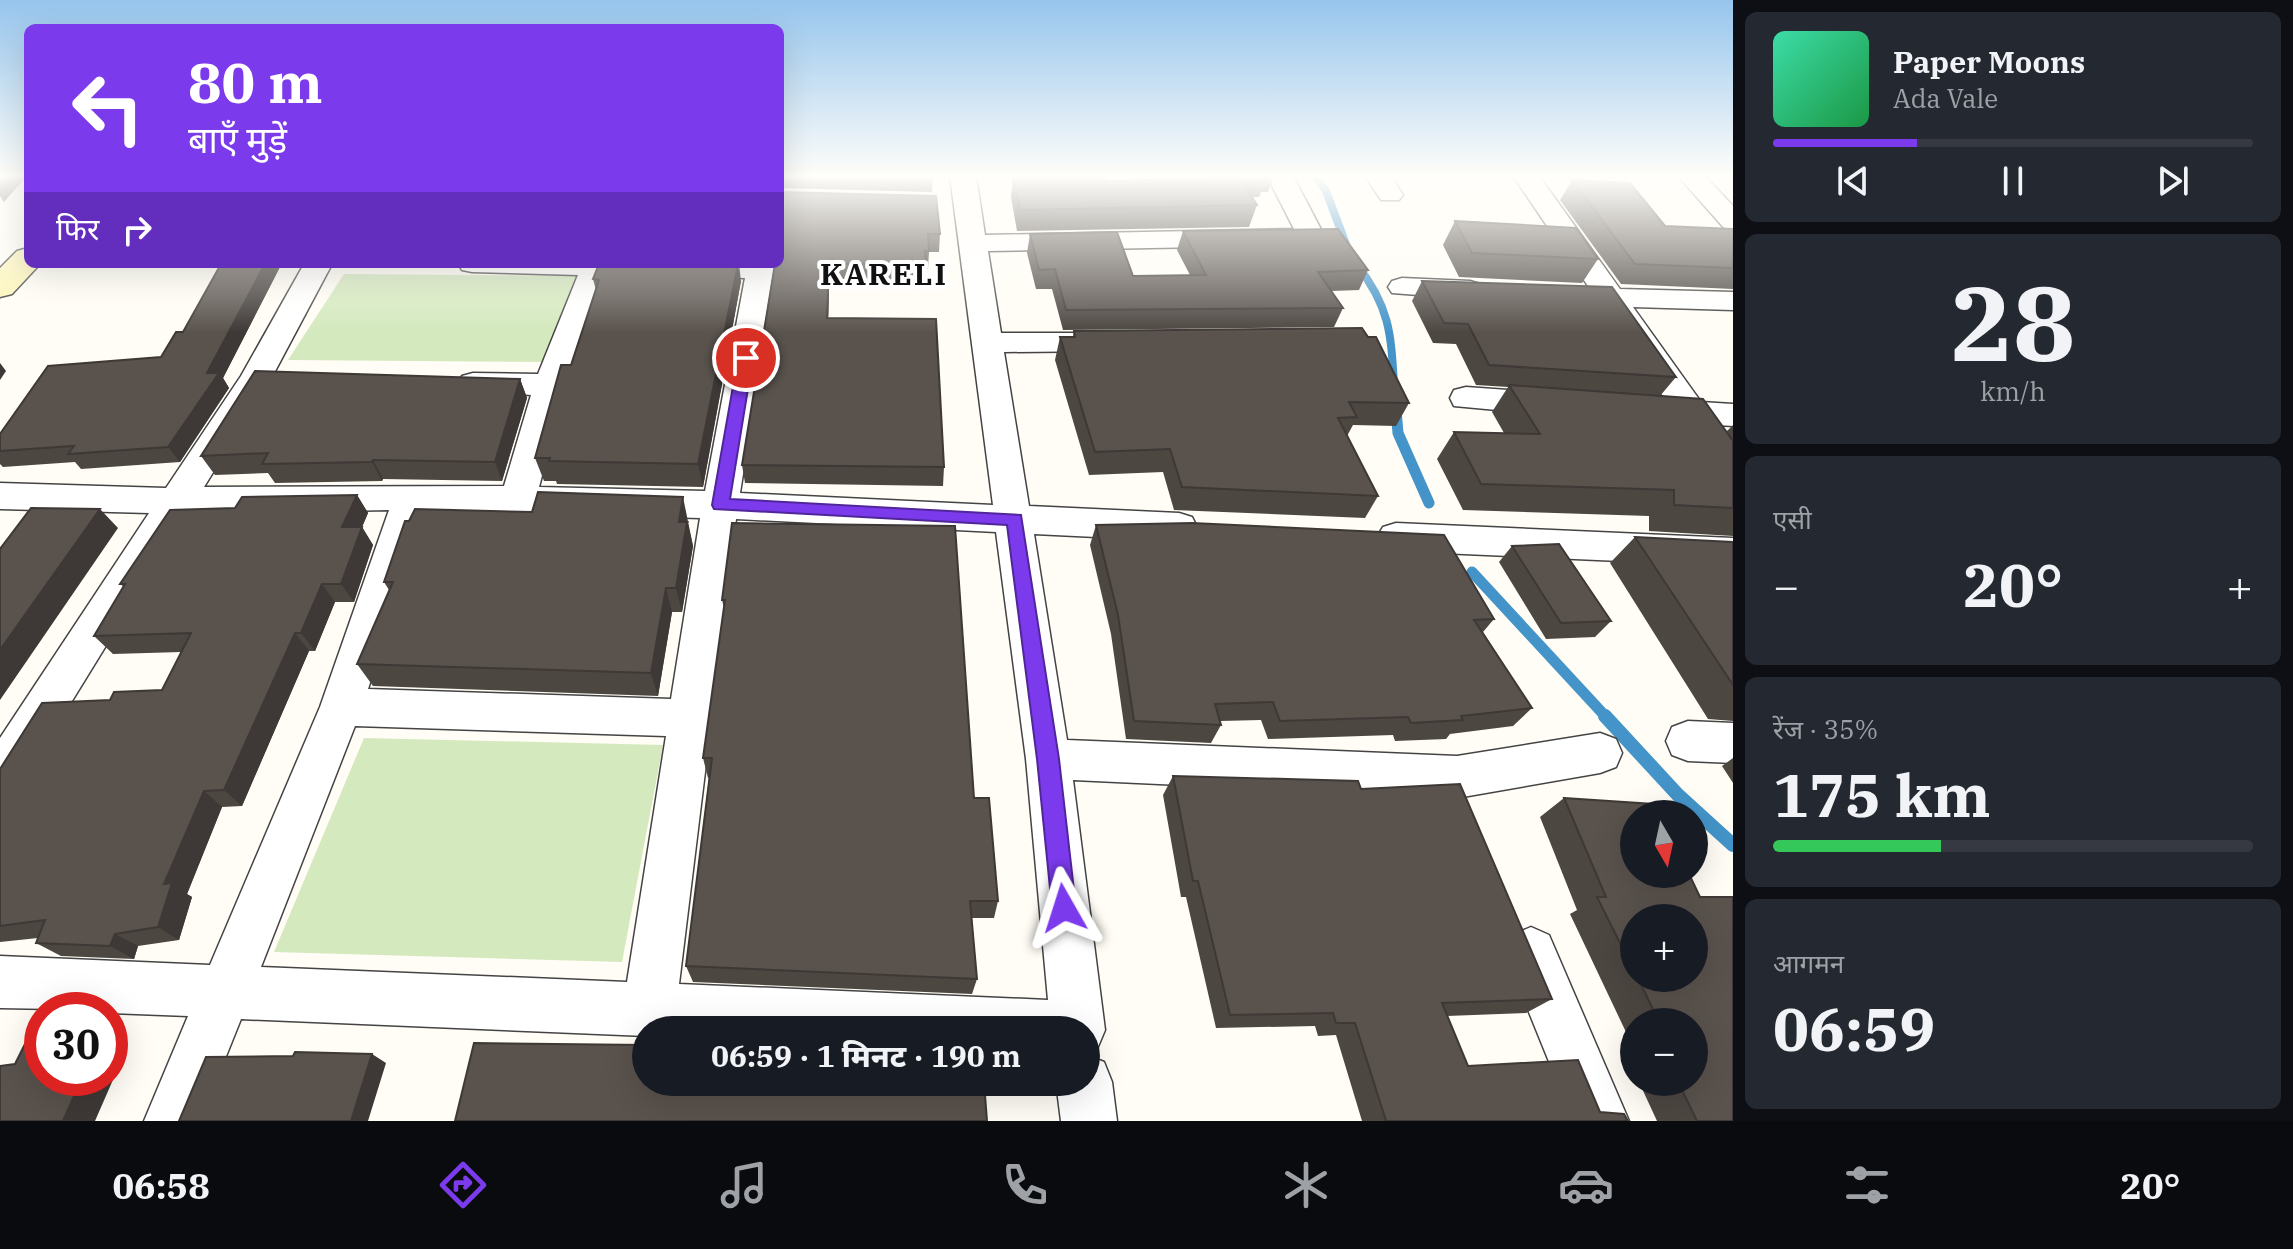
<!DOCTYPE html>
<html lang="hi">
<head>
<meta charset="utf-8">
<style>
	:root { --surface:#171b24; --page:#242831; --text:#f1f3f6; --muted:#9ea1a6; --line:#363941; --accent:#7c3aed }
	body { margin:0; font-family:"IBM Plex Serif","Noto Sans Devanagari",serif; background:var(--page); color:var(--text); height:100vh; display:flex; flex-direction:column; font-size:30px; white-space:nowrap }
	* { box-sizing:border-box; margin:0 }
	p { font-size:26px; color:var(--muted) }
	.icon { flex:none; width:44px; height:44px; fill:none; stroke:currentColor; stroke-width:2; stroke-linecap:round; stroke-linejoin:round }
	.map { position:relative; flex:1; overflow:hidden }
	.side { display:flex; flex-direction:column; gap:12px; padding:12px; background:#0d0f14; width:560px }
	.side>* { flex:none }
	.top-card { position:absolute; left:24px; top:24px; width:760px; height:244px; border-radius:12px; box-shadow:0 8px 32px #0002; background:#7c3aed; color:#fff; overflow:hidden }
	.needle { width:52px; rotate:171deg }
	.tools { position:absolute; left:1620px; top:800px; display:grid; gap:16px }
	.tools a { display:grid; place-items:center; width:88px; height:88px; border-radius:50%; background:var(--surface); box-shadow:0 8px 32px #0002; font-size:40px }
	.speed { position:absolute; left:24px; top:992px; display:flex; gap:16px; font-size:40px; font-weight:700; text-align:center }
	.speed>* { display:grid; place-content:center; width:104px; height:104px; border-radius:50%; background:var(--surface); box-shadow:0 8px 32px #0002; line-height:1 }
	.speed .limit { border:12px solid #d22; background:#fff; color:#111 }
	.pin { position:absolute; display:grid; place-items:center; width:68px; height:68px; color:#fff; margin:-34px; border:4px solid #fff; border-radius:50%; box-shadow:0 2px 8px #0007 }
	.me { position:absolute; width:88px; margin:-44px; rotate:354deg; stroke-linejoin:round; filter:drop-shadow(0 0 6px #0008) }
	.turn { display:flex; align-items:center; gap:28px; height:168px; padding:0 32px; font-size:36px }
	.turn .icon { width:104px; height:104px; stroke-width:2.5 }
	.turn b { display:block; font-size:56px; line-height:68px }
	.then { display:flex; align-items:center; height:76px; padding:0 32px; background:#0003; gap:16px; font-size:30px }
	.big { font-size:60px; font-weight:800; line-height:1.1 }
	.side .card { flex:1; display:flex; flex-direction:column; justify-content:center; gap:12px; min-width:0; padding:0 28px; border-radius:12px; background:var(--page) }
	.side .dial { align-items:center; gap:0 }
	.dial b { font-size:104px; line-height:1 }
	.song { display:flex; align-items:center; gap:24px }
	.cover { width:96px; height:96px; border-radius:12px; background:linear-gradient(135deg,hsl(160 70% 55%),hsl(140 70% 35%)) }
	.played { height:8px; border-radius:4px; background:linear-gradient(90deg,var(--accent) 30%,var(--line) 30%) }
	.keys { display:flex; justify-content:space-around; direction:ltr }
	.heat { display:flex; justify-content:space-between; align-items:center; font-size:44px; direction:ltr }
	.charge { height:12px; border-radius:6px; background:linear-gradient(90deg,#34c759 35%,var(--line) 0) }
	.trip { position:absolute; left:632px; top:1016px; width:468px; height:80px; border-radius:40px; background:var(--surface); box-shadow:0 8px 32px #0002; font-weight:800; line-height:80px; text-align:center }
	.dock { display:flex; height:128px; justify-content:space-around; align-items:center; background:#090b0e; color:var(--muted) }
	.dock .icon { width:56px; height:56px }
	.dock .selected { color:var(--accent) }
	.dock b { font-size:36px; color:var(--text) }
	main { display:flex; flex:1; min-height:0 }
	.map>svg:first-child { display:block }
</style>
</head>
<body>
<main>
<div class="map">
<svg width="1733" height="1121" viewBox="0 0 1733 1121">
	<rect width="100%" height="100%" fill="#fffdf5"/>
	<path fill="#d4e9be" d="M344,274L583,276L552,362L288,360Z
		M364,738L663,745L622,962L274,952Z"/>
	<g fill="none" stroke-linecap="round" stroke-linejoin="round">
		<path stroke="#4494c9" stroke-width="8" d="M1315,176L1326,191L1347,247
			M1357,265C1390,307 1391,334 1394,385"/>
		<path stroke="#4494c9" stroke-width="11" d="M1396,410L1398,433L1429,503
			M1472,572L1607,718"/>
		<path stroke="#4494c9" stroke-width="14" d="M1605,716L1678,795L1733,845"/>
		<defs>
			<path id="minor" d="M950,176H976L985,235L1294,229L1267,176H1293L1325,237L1321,243L1311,245L988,251L1001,333H1109L1120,335L1124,342L1120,349L1109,351L1004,352L1029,506L1179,513L1192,517L1197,527L1192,537L1179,541L1034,534L1067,740L1457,756L1600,733L1616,739L1622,753L1616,767L1600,773L1457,798L1073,780L1105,1030L1097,1049L1086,1054V1030H646V1036L241,1019L200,1121H144L188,1016L110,1013V1010L0,1008V956L210,965L320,707L389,510L187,514L16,792L0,798V738L149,513L0,509V483L166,488L241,376L304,264H332L272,377L204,487L504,486L531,395L462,390L457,383L462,376L473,373L538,374L578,275L472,272L462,270L458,264H771L775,270L740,493L993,505ZM606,275L745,278L705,491L539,487L566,385ZM426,510L700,518L671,699L368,689ZM736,519L996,532L1026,759L1048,1000L679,984ZM355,726L666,736L627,982L261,967Z
				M1365,176H1391L1403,195L1399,200H1381Z
				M1513,176H1539L1620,289L1733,292V310L1633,307L1701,402L1733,404V426L1717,425L1733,447V485L1721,482L1681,423L1660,420L1655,412L1660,404L1667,402L1602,306L1582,303L1577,297L1582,291L1590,289Z
				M1678,176H1705L1733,206V230L1724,228Z
				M1402,278L1470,281L1480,284L1484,290L1480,296L1470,299L1392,293L1388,287L1392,281Z
				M1466,387L1551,393L1563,396L1567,404L1563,412L1551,415L1454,406L1450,398L1454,390Z
				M1396,523L1733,538V566L1396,551L1383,547L1377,537L1383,527Z
				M1688,721L1733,723V763L1688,761L1672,755L1666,741L1672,727Z
				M1531,927L1549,935L1629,1121H1573L1505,953L1513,935Z
				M1086,1055L1104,1062L1112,1082L1117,1121H1061L1056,1082H1086Z"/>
			<path id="secondary" d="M28,248V264H40L12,294L0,297V268L17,251Z"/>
		</defs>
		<use href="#minor" stroke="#444" stroke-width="3"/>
		<use href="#secondary" stroke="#333" stroke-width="3"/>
		<use href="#minor" fill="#fff" fill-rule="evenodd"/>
		<use href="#secondary" fill="#fcf4b2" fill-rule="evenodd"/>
	</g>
	<path fill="#4d4742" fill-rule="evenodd" d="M780,176H933L932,192L780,188Z
		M1013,176L1105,181L1210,178L1209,176H1274L1268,192H1261L1259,197H1252L1257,205L1249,227L1017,231L1011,197Z
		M1572,180L1665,226L1733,229V289L1621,284L1560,200Z
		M780,192L940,234L939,252H929L928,269H925V281L829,282L828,318L944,467L943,486L745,483L742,465L774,266L773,264H780Z
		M1455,221L1598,259L1582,283L1459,277L1443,245Z
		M1183,231L1368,270L1359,290L1331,291L1343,308L1334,327L1063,330L1052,289H1036L1027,253L1030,234L1133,276L1190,275L1177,250Z
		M221,264H293L281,265L223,378L229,388L180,462L81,469L75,462L3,467L0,464V434L161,357L183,332Z
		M593,279L741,281L703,487L557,484L556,481H544L535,458L571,365L596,290Z
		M1422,281L1676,377L1660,396L1726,432L1733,425V536L1649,531V516L1463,510L1437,459L1454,432L1504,433L1492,412L1508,387L1476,385L1456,344L1433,343L1412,301Z
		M1074,331L1409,403L1396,426L1353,425L1347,436L1378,496L1365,518L1174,510L1163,472L1089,475L1055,360L1060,337H1073Z
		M520,379L527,398L502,481L383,479L382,481L275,483L268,473L215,475L201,456Z
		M357,495L368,513L362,527L373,545L354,602H335L315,651H309L242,806L222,807L187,894L192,897L179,940L138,946L134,959L61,956L36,943L38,938L0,942V769L110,700L162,690L181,652L113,654L94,636L124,587L120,584L235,508Z
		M689,521L688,524L693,546L682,612H672L658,696L373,686L357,664L389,590L384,582Z
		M732,523L974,798L998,901L994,918H972L977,979L972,994L693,982L686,966L709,778H708L703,758L724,608L722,600Z
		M1096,525L1494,619L1483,632L1532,708L1513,726L1450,734L1446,739L1395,741L1393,735L1268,739L1261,720L1220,721L1221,725L1211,743L1126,739L1111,634L1090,545Z
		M1635,537L1733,542V721L1708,719L1610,563Z
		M1512,546L1611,621L1595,637L1546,639L1499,562Z
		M1733,758V783L1722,766Z
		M1173,776L1361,789L1552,999L1526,1013L1447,1016L1468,1066L1628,1121H1362L1336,1035L1318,1036L1315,1026L1216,1028L1186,897H1181L1163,795Z
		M1564,798L1700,897L1733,1121H1657L1639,1082H1694V1022H1634V1049L1570,914L1577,910L1540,817ZM1634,918L1694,978H1634Z"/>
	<path fill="#3e3936" d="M5,176H27L4,202L0,196V181Z
		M265,264L281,265L223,378L229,388L180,462L168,447Z
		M738,264H739L741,281L703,487L698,464Z
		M829,264V282L828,336L827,318Z
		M0,363L6,371L0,380Z
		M520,379L527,398L502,481L495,462Z
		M373,460L383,479L382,481L372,462Z
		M357,495L368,513L354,546L342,527Z
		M683,497L693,546L682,612L676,588L679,522Z
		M100,509L118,528L0,700V650Z
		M362,527L373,545L354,602L341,584Z
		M322,584L335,602L315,651L301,633Z
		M666,588L672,612L658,696L651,673Z
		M295,633L309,651L242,806L224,790Z
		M204,791L222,807L187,894L192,897L179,940L158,927L164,884Z
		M115,934L138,946L134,959L110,946Z
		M110,1043L126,1050L95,1121H63L82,1078H110Z
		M372,1054L386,1063L368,1121H351Z"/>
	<path fill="#59524d" stroke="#3e3936" stroke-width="2" d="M1013,176H1104L1105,181L1240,178L1257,205L1020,210Z
		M1223,176H1261L1265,181H1242L1240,178H1224Z
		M1572,180L1630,183L1665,226L1733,229V268L1635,264Z
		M780,192L936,196L940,234H928L929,251H925L926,263L829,264L827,318L936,319L944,467L742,465L775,264H780Z
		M1455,221L1576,228L1598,259L1472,253Z
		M1338,229L1368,270L1318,272L1343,308L1066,310L1055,269L1039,270L1030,234L1117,232L1133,276L1206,275L1183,231Z
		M221,264H265L207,373H219L168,447L68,454L74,446L0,451V434L48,366L161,357L176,332H183Z
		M599,264H738L698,464L549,461L550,458H535L561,365H571L599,280L593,279Z
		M1422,281L1612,287L1676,377L1489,365L1468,324L1444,323Z
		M1362,328L1368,337H1376L1409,403L1349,402L1357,417L1338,418L1378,496L1182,487L1170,449L1095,452L1060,337H1075L1074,331Z
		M255,371L520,379L495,462L373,460L372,462L262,464L268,453L201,456Z
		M1509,385L1703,399L1733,441V508L1674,505V490L1481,484L1454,432L1540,434Z
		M538,492L683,497L679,522H687L676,588H666L651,673L357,664L393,582H384L405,521H409L415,509L532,512Z
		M357,495L342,527H362L341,584H322L301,633H295L224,790L204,791L164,884L172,883L158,927L115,934L110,946L36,943L45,920L0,926V769L42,703L110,700L114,692L162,690L191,633L94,636L125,584H120L170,510L235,508L242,497Z
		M31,508L100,509L0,650V549Z
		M732,523L955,526L974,798H989L998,901H970L977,979L686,966L712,758H703L725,600H722Z
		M1192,523L1444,535L1494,619L1474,620L1532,708L1461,716L1463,720L1411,723L1408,717L1280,721L1273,702L1215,704L1221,725L1134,721L1118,615L1096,525Z
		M1635,537L1733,542V685Z
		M1559,544L1611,621L1561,623L1512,546Z
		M1173,776L1358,781L1361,789L1460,784L1552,999L1442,1003L1468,1066L1578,1060L1600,1112L1624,1114L1628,1121H1386L1355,1023H1336L1333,1013L1230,1015L1198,881H1193Z
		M1564,798L1654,804L1659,814H1634V874H1689L1700,897H1733V1121H1697L1678,1082H1694V1022H1659L1638,978H1694V918H1634V971L1597,897H1606Z
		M42,1041V1078H82L63,1121H0V1066L15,1064L26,1042Z
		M474,1043L646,1045V1082H984L987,1121H455Z
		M295,1052L372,1054L351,1121H179L206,1057L293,1056Z"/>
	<linearGradient id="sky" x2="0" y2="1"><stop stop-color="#96c5ed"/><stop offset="0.53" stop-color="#fffefa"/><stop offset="1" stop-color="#fffefa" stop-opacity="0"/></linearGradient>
	<rect width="1733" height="333" fill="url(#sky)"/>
	<path fill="#7c3aed" stroke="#51269a" stroke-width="2" d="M746,353L753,358L730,499L1021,515L1059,759L1076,908L1073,917L1064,920L1056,917L1052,908L1037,759L1007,525L714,509L712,505L738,358Z"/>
	<g text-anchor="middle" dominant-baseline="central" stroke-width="8" stroke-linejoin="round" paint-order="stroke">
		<g font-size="30" font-weight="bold" letter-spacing="2" fill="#111" stroke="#fff">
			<text x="884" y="273">KARELI</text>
		</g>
	</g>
</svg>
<div class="tools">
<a><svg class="needle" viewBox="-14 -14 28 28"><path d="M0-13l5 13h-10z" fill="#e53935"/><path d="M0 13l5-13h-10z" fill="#9ea1a6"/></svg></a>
<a>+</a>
<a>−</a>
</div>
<div class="speed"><div class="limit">30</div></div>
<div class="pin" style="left:746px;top:358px;background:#d93025"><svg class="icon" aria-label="arrive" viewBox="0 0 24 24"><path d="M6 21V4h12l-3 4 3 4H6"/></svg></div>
<svg class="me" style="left:1064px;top:908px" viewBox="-20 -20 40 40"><path d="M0-17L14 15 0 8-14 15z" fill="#7c3aed" stroke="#fff" stroke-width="4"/></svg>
<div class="trip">06:59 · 1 मिनट · 190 m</div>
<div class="top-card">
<div class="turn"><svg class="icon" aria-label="left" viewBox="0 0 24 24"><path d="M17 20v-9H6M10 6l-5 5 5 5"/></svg><div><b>80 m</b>बाएँ मुड़ें</div></div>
<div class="then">फिर<svg class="icon" aria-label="right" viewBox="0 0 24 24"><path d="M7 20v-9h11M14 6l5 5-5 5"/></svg></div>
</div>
</div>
<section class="side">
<div class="card">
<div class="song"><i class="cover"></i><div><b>Paper Moons</b><p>Ada Vale</p></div></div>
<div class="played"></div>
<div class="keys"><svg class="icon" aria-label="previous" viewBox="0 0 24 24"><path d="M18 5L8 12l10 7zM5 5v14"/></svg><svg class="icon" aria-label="pause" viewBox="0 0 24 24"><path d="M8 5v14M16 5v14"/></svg><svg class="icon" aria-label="next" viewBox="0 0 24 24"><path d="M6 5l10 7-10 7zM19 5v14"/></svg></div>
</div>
<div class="card dial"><b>28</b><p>km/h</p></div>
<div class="card"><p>एसी</p>
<div class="heat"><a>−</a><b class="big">20°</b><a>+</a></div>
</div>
<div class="card"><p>रेंज · 35%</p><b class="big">175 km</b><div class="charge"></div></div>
<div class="card"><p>आगमन</p><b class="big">06:59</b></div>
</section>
</main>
<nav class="dock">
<b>06:58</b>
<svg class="icon selected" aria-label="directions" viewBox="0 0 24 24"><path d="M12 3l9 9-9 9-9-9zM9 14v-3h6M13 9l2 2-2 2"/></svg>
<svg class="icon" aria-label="music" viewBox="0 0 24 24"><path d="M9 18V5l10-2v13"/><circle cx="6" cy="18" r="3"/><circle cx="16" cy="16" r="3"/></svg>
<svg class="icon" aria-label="phone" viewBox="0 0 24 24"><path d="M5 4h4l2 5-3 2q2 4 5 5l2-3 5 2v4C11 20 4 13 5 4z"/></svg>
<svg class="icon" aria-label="climate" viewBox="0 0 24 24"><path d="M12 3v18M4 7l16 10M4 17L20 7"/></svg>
<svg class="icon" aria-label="car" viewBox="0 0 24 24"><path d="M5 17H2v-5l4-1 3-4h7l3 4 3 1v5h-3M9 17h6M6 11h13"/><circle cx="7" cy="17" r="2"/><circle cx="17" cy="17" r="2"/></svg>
<svg class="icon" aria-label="filters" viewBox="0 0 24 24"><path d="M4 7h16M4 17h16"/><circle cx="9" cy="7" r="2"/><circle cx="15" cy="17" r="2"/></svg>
<b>20°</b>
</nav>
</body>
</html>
